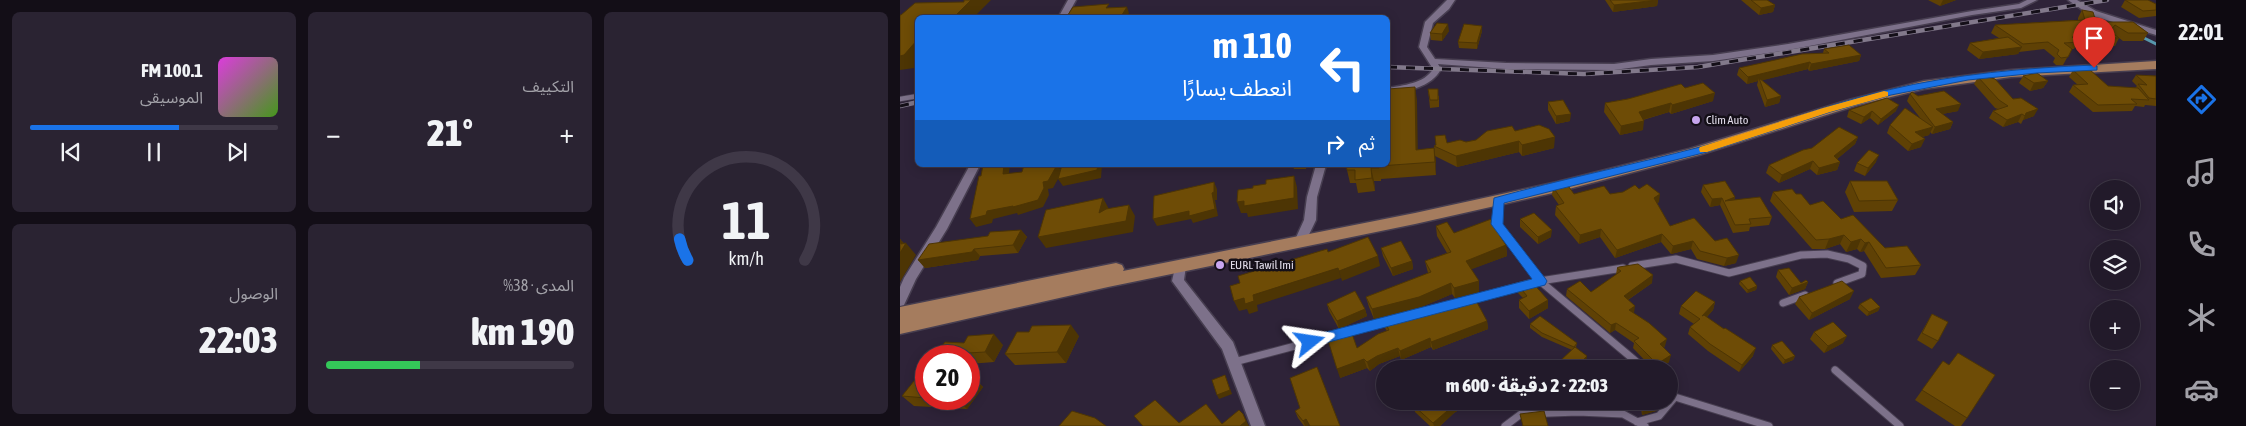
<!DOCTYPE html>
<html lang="ar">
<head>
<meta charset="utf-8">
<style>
	:root { --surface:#221a2a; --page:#2a2332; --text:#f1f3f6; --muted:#a2a1a8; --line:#3f3847; --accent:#1a73e8 }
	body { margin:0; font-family:"Asap Condensed","Noto Sans Arabic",sans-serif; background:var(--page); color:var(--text); direction:rtl; height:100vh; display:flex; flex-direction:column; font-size:19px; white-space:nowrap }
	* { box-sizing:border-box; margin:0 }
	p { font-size:16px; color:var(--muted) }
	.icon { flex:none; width:28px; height:28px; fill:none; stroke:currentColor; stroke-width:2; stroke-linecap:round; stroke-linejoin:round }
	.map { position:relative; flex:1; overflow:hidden; direction:ltr }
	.side { display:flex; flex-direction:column; gap:12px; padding:12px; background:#130e17; width:900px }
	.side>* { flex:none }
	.hud { position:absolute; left:15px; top:15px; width:475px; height:152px; border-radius:8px; box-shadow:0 2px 12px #0003,0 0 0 1px var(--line); direction:rtl; background:#1a73e8; color:#fff; overflow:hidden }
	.tools { position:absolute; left:1190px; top:180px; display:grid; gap:10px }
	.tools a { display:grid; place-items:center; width:50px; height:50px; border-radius:50%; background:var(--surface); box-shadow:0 2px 12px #0003,0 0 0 1px var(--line); font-size:25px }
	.speed { position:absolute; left:15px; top:345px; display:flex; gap:10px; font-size:25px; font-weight:700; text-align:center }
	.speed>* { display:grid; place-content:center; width:65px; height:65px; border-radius:50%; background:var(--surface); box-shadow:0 2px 12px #0003,0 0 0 1px var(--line); line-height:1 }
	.speed .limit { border:8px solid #d22; background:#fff; color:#111 }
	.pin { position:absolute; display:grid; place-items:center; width:42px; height:42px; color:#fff; margin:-51px -21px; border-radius:50% 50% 50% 0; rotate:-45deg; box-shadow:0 0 5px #0007 }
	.pin .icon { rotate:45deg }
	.me { position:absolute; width:55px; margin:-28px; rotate:75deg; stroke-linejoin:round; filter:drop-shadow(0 0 4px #0008) }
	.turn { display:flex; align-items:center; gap:18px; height:105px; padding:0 15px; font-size:22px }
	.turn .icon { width:65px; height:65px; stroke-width:2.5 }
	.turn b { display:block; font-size:35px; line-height:42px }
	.then { display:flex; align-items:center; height:48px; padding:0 15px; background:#0003; gap:10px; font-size:19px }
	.big { font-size:38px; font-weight:800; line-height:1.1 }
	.side .widget { flex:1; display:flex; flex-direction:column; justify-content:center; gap:8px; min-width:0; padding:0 18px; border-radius:8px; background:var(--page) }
	.side .dial { align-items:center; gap:0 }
	.dial svg { height:130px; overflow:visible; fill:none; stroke:var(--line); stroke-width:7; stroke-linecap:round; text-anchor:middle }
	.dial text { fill:var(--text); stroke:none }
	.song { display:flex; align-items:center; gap:15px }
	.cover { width:60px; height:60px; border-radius:8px; background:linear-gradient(135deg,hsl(300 70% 55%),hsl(100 70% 35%)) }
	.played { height:5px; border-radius:2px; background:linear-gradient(90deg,var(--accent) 60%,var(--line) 60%) }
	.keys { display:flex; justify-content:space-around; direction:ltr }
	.heat { display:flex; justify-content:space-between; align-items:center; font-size:28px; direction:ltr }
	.charge { height:8px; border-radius:4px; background:linear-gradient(90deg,#34c759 38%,var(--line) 0) }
	.side .tiles { flex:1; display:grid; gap:12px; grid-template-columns:repeat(3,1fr) }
	.widget:first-child { grid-row:span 2 }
	.trip { position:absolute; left:476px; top:360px; width:302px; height:50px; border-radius:25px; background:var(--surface); box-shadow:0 2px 12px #0003,0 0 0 1px var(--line); font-weight:800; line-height:50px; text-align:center; direction:rtl }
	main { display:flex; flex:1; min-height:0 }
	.menu { display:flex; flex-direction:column; width:90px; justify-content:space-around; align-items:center; background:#0e0a11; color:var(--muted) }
	.menu .icon { width:35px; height:35px }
	.menu .on { color:var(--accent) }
	.menu b { font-size:22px; color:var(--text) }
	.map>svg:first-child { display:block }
</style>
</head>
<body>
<main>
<nav class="menu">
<b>22:01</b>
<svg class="icon on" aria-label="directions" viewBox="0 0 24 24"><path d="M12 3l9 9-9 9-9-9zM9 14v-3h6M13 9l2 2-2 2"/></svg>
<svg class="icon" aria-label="music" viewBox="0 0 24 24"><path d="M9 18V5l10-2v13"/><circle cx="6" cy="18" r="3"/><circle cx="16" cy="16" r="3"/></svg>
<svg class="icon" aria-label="phone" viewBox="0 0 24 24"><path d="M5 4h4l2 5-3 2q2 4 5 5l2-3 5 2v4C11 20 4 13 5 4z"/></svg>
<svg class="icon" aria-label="climate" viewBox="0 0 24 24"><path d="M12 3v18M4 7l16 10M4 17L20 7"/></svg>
<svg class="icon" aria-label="car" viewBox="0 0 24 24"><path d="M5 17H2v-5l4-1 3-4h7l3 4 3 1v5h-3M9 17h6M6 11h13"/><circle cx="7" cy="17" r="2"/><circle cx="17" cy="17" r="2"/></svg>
</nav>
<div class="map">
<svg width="1256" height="426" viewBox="0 0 1256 426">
	<rect width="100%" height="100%" fill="#2e2338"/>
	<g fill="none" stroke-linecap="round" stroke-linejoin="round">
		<path stroke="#5797ac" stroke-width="3" d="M1240,36L1256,44"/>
		<defs>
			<path id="lane-far2" d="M0,99L18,96"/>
			<path id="lane-far1" d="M598,201L597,224L619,253"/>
			<path id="lane" d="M618,252L640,281L745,369
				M732,266L776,259L829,273L901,255L927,254L949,259L963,266L962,274L937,283
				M883,303L905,295
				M520,313L640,281L723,268
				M445,333L491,321
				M334,362L433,336
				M935,370L1000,426
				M775,397L869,426
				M737,422L759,416L775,397L770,391
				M605,426L621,414L678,412L723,414L745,426"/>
			<path id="street" d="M168,0H176L166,18H158Z
				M547,0H555L549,9L533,23L527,47L535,59L606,63L714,64L751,59L813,55L888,44L1072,11L1119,4L1127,0H1137L1121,8L1072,15L888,50L813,61L751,65L714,70L606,69L538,64L541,69C531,88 507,91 488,94V88C503,85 524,84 533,69L519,47L525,22Z
				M1168,0H1177L1196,11L1256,30V35L1190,15Z
				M70,165H80L47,229L16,279L4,305L0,306V287L4,278L36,227Z
				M416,165H426L417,197L416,220L404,245H396L394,242L404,220L407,197Z
				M280,261L284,263L286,266L284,280L333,342L365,426H351L322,349L272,281L276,263Z"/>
			<path id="primary" d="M1256,61V69L1111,77L1024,89L958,105L799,155L657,192L515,224L208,287L0,334V307L216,263L222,265L224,269L223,271L515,213L657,182L789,149L949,100L1024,81L1111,70Z"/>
		</defs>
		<use href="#lane-far2" stroke="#473e50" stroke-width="6"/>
		<use href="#lane-far1" stroke="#473e50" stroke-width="8"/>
		<use href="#lane" stroke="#473e50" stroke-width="9"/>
		<use href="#street" stroke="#473e50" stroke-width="3"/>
		<use href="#primary" stroke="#473e50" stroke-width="3"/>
		<use href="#lane-far2" stroke="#7d718a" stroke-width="4.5"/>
		<use href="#lane-far1" stroke="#7d718a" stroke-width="5.5"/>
		<use href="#lane" stroke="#7d718a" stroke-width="7"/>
		<use href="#street" fill="#7d718a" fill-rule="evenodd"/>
		<use href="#primary" fill="#a57c5e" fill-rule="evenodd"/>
		<defs>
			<path id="rail" d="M488,67L684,74L798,67L1207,0
				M0,106L18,102"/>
		</defs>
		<use href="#rail" stroke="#82798b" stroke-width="4.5"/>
		<use href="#rail" stroke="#140f18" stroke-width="3" stroke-dasharray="9" stroke-linecap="butt"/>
	</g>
	<path fill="#5f4105" d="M705,0H758L757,6L713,12Z
		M841,0H867L875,5L873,12L859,15Z
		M1028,0H1056L1040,6Z
		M1225,0L1256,4V16L1239,18L1221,7Z
		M1182,10L1196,22H1233L1248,33L1243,41H1223L1219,38L1215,46L1177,44L1174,49H1172L1163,65H1156L1153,62L1155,58L1144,49L1119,52L1118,54L1079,59L1067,50L1070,43L1099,38L1091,33L1095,25L1178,20V18Z
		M549,31L542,41L531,40L530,33Z
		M582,31L577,49L559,48L558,42Z
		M924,49L961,55L959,61L909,71L908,69L862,80L881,96L879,103L865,107L857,85L858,81L847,84L837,75L839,68L923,53Z
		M1173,70L1208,86L1235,88L1237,86L1232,81L1236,75L1256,76V106L1245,105L1244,107L1235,106L1232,111L1193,112L1169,92L1173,85H1178L1169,77Z
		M1123,76L1148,81L1143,88L1130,91L1119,83Z
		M1078,77L1113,99L1134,116L1123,120L1121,124L1118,122L1103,127L1089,118L1093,111L1098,109L1095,108L1074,84Z
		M785,88L813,101L771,114L769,112L743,120V130L720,135L704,112L705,103Z
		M528,89L539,96V107L530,108Z
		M1010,94L1058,111L1042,114L1053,122L1050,129L1032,134L1030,132L1029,135L1022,137L1021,147L1008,151L987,133L990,125L1021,119L1007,101Z
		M517,100V150L534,148L536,175L481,179V181H474L475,191L458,193L456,183H450L447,170L488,165Z
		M648,102L670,121L656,124L648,110Z
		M949,110L996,111L978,125L970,118L961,124L947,117Z
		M615,131L654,148L622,156L619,152L557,167L535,156L534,146L547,143L566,142Z
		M958,137L955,144L937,159L940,162L937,170L917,175L910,169L879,183L866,173L869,165Z
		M976,162L965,176L954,171L957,163Z
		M362,165H407L406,169H394L393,167L363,168Z
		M950,181L998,200L992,211L954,212L945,192Z
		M803,185L835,197L834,200L872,217L869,225L850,227L849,231L833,233L820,205L810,207L801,192Z
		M653,187L674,194H710L759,202L757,203L770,226L836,263L824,266L797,259L791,249L771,254L761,242L715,258L700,237L679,244L655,215L656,206L659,205L652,195Z
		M873,192L896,194L910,205L941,219L985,248L1021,265L1015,275L981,278L964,251L960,252L957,249L946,252L940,244L925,249H912L870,201Z
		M620,219L651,237L638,244L620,227Z
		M536,226L554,233L606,244L607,256L571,269L579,281V292L555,298L552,294L521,307L474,319L469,307L466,297L528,273L525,261L547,253L537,236Z
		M121,230L127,237L118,253L80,256L78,260L25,268L18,260L88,236Z
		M481,248L512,261L513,269L493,276L483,256Z
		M717,268L752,283L728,300L734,313L765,346L764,347L769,362L759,369H753L733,348L734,343L715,330L710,333L666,296L667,289L691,292L716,275Z
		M878,270L901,283L908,282L905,289L889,295L876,277Z
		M840,281L857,286L856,290L847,293L839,284Z
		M618,285L648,300V308L629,319L619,308V300L623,298L618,293Z
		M899,297L950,299L909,320L895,304Z
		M559,299L587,321L588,329L533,350L531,347L501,360L500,356L479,364L470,371L467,368L440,378L457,348L487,331L485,328L483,319L528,315L560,303Z
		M815,302L813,310L807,317L853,356L839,372L808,351L788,334L790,327L794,324L779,314L781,306Z
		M427,304L465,309L467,316L439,329L429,311Z
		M960,304L980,307L978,311L967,316L958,308Z
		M1032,314L1038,341L1032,349L1017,340Z
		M630,324L677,343L676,347L686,363L681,369H660V361L672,350L642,337L630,328Z
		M914,332L943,343L924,353L910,339Z
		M179,336L166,363L115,365L105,354Z
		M103,345L94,362L69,364V356H34Z
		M872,345L895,356L893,360L883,364L871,349Z
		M1043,361L1067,418L1061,426H1055L1015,400Z
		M26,366V399H69L73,377L83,387L67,409L14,406L2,396Z
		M517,401H593L594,403L573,410L570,403L554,413L540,426H530L515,412L513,405Z
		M620,401H631V408L621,409Z
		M683,401H714L713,408L683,407Z
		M740,401H763V403L756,411L742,415Z
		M395,411L409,425L404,426L398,418Z"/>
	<path fill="#4d3504" d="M71,0H91L73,18H53Z
		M758,0L757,6L713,12L714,5Z
		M1043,0H1056L1040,6Z
		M875,5L873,12L859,15L861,8Z
		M227,7L229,13L226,18H220Z
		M548,24L549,31L542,41V34Z
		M582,26V31L577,49V43Z
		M18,39V63L14,68L0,70V56Z
		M1122,47L1118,54L1079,59L1083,52Z
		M961,55L959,61L909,71L911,64Z
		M910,62L908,69L860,81L859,78L858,81L847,84L848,77Z
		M1148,81L1143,88L1130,91L1134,83Z
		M515,87L517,100L518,163L516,150Z
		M815,93L813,101L771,114L772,105Z
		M881,96L879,103L865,107L867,100Z
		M771,103L769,112L738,121L739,112Z
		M1061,104L1058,111L1032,116L1036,109Z
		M999,105L996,111L978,125L981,119Z
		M1138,109L1134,116L1123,120L1126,113Z
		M972,111L970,118L961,124L964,117Z
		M671,114L670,121L656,124V116Z
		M1122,114L1118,122L1103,127L1107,120Z
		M744,121L743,130L720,135L721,126Z
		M1053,122L1050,129L1032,134L1035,127Z
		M1033,127L1029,135L1011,140L1015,132Z
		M655,137L654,148L622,156V145Z
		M958,137L955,144L931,164L934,156Z
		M1025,139L1021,147L1008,151L1012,144Z
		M619,141V152L557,167L556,156Z
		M534,148L536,161V175L535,162Z
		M979,155L976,162L965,176L968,168Z
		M913,161L910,169L879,183L882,175Z
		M940,162L937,170L917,175L919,168Z
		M104,165H110L108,181L103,174Z
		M152,165H158V166L162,172L198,165H202L201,178L163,186L158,179L153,188L148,189L149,195L143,207L118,215L117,213L93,219L92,223L76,227L70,219L87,211L143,182Z
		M471,168L474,181L475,191L472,178Z
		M394,176L397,187L398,209L348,217L347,213H341L337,202Z
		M314,182L317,189V200H315L318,216L293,223L291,219L257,226L253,219L312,193Z
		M760,194L759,202L752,206L754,198Z
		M835,197L833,204L825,201Z
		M203,198L209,209L199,213Z
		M822,198L820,205L810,207L812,199Z
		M229,205L235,216L233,232L146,248L138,237Z
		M701,229L700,237L679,244L680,235Z
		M121,230L127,237L118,253L113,245Z
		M652,230L651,237L638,244V237Z
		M606,234V244L600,246V236Z
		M762,234L761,242L715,258L717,250Z
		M944,235L940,244L925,249L929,239Z
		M0,239L5,244L6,243L16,255L0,282V253L1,244Z
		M961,239L957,249L946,252L951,242Z
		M793,241L791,249L771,254L773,246Z
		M969,242L964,251L960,252L965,243Z
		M606,245L607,256L567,271L566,261Z
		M74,249L80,256L78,260L25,268L18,260Z
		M839,255L836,263L824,266L827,258Z
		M478,256L480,266L442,281L439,271Z
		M512,261L513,269L493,276L491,268Z
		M438,268L441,278L357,305L358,311L349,314L347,309L339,311L334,301Z
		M753,275L752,283L723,303L724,296Z
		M579,281V292L555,298L554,288Z
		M908,282L905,289L889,295L892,288Z
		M551,283L552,294L521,307L474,319L472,309Z
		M857,286L856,290L847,293L848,290Z
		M954,291L950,299L909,320L912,313Z
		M648,300V308L629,319V311Z
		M815,302L813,310L800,324L802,316Z
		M735,306L734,313L729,310Z
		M980,307L978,311L967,316L969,312Z
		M465,309L467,316L439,329L437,321Z
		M587,321L588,329L533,350L531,342Z
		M716,323L715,330L710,333L711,325Z
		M171,325L179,336L166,363L157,352Z
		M94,334L103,345L94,362L85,352Z
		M947,336L943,343L924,353L928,346Z
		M530,338L531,347L501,360L500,351Z
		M767,339L765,346L759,351L760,344Z
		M498,348L500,356L479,364L470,371L467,362L477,356Z
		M856,348L853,356L839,372L842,365Z
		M771,355L769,362L759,369H756L757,364Z
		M687,356L686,363L681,369H674Z
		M895,356L893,360L883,364L885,360Z
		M464,359L467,368L440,378L437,369Z
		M325,375L332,394L319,399L317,395Z
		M73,377L83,387L67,409L57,399H69V382Z
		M561,401H570V403L554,413L540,426H534L533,423L553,406Z
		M578,401H593L594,403L573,410L572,403Z
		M760,401H763V403L756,411L742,415L743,408Z
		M343,414L349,426H340Z
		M406,419L409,425L408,426H405L403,421Z"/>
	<path fill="#6e4c06" stroke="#4d3504" d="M64,0H71L53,18H18V39L4,55L0,56V15H1L15,3L64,2Z
		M710,0H757L714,5Z
		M851,0H867L875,5L861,8Z
		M1225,0H1248L1256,4V10L1243,11Z
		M209,4L206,8L227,7L220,18H166L173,7Z
		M1182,10L1193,12L1196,22H1233L1248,33H1228L1215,25L1210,31L1219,38L1172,37L1179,42L1164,43L1172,49L1168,57L1161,58L1157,54L1159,50L1148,42L1123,44L1095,25L1185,20Z
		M537,23L548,24L542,34L530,33Z
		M564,24L582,26L577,43L558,42Z
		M1108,37L1122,47L1083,52L1070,43Z
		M949,45L961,55L911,64L910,62L848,77L839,68L902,54L929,53L924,49Z
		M1189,69L1208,86L1238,88L1249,100L1231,99L1237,104L1198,105L1173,85L1188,84L1173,70Z
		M1137,73L1148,81L1134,83L1123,76Z
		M1236,75L1256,76V99L1249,98L1238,84L1247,85Z
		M1084,76L1095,79L1113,99L1121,98L1138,109L1126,113L1125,116L1122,114L1107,120L1093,111L1108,106L1099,100L1078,77Z
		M859,78L881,96L867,100Z
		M803,83L815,93L772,105L771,103L739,112L744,121L721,126L705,103L728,99L781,84L785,88Z
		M515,87L516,150L534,148L535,162L479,166V168H471L472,178L455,180V170H447L446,165H488V89Z
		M528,89H538V100H530Z
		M1044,91L1061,104L1036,109L1053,122L1035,127L1010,94L1012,92L1018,96Z
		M987,98L999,105L981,119L972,111L964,117L949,110Z
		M663,100L671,114L656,116L648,102Z
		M1005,108L1033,127L1015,132L1025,139L1012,144L990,125Z
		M639,125L649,129L655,137L622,145L619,141L556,156L534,146L536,145L535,136L545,135L547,143L560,140L566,142L576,140L587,131L612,126L615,131Z
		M939,127L958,137L934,156L940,162L919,168L913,161L882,175L869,165L903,150L912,148Z
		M969,150L979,155L968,168L957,163Z
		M83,165H104L103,174L122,172L124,165H152L151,166L157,165L148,181L143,182L144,188L138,200L113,207V206L87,211L86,215L70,219L79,176H81Z
		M162,165H198L197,170L158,179Z
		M394,176V198L344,206V201L337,202L338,190L353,188V186L366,184V180Z
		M825,181L835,197L825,201L860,197L872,217L849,219L851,224L835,225L822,198L812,199L803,185Z
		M950,181H987L998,200L959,201Z
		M314,182V192L312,193L315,209L289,216V211L253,219L254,196Z
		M666,183L674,194L704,186L710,194L723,192L735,185L739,189L747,184L760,194L754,198L770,226L794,218L815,241L827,238L839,255L827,258L800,251L793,241L773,246L762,234L717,250L701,229L680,235L656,206L664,203L653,187Z
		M892,189L896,194H901L910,205L923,201L941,219L953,215L985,248L1007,246L1021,265L986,268L969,242L965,243L961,239L951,242L944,235L929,239L916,240L873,192Z
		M203,198L199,213L206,209L229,205L226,221L138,237L146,210Z
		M634,213L652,230L638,237L620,219Z
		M594,218L606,234L600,236L606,245L566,261L579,281L554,288L551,283L519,297L472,309L466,297L531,272L525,261L551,252L536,226L547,222L554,233Z
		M121,230L113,245L74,249L72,252L18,260L29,244L88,236L90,232Z
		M468,237L478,256L439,271L438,268L353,295L354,301L345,304L344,298L334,301L330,286L340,283L338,276L427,249L428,252Z
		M0,239L1,244L6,243L0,253Z
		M501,241L512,261L491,268L481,248Z
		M738,264L753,275L724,296L735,306L729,310L749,323L767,339L760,344L771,355L757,364L734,341L739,338L716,323L711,325L667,289L680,281L691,292L721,271L717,268L719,267Z
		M889,268L901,283L906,280L908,282L892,288L878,270Z
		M850,277L857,286L848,290L840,281Z
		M631,281L648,300L629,311L619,300L627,296L618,285Z
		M942,281L954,291L912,313L899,297Z
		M455,291L465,309L437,321L427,304Z
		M796,291L815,302L802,316L804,315L824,329L825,328L856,348L842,365L810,344L790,327L800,319L781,306Z
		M573,295L587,321L531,342L530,338L500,351L498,348L477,356L467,362L464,359L437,369L426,334L450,328L457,348L478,334L489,330L483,319L524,308L528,315L561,303L559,299Z
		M971,298L980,307L969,312L960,304Z
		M1032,314L1048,322L1038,341L1022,333Z
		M640,316L677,343L674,347L642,333L630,324Z
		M933,322L947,336L928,346L914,332Z
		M171,325L157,352L105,354L117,332H129L132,326Z
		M94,334L85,352L51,354L49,356H34L45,342L64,343L68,336Z
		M882,341L895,356L885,360L872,345Z
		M675,347L687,356L674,369H670L660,361Z
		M1058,353L1095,375L1067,418L1022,390L1043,361L1049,365Z
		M26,366V398L2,396Z
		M417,367L440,426H410L406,419L403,421L395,411L400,408L390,378Z
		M325,375L330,390L317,395L312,380Z
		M69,376L73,377L69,382Z
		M255,400L279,423L306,404L322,424L339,410L343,414L346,421L340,426H243L234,416Z
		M517,401H561L553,406L533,423L513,405Z
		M621,401H631V405H621Z
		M742,401H760L758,404L743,408Z
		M172,411L195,418L206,426H159Z
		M644,411L648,426H623L620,414Z"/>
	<path fill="#1a73e8" stroke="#114b97" d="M1194,65L1197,66V70L1137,73L1068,80L991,95L930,112L807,152L604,203L603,224L645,278L647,281L645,285L410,347L406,346L404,342L406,338L410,336L632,279L591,224L594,198C662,179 732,165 800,147C863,130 924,105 988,90C1055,74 1125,68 1194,65Z"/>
	<path fill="#f59e0b" d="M984,91L988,92V96L930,112L807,152H800L799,149L800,147L923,108Z"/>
	<g fill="#c8a6ef" stroke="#140f18" stroke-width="2">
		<circle cx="796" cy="120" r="5"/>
		<circle cx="320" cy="265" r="5"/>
	</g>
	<g text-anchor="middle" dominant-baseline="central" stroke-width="5" stroke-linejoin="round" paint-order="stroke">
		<g font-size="12" fill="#e3ddeb" stroke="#140f18" text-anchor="start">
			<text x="806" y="120">Clim Auto</text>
			<text x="330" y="265">EURL Tawil Imi</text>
		</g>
	</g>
</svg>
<div class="tools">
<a><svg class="icon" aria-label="sound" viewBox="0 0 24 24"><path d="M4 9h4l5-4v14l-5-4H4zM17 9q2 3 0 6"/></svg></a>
<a><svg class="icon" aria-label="layers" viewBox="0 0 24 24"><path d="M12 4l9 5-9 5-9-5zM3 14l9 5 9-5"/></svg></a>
<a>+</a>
<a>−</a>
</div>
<div class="speed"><div class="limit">20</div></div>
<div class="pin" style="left:1194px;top:68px;background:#d93025"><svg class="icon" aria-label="arrive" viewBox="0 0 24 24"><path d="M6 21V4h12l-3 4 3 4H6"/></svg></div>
<svg class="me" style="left:410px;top:342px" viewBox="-20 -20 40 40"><path d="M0-17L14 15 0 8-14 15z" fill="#1a73e8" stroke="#fff" stroke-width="4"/></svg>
<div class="trip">22:03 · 2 دقيقة · 600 m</div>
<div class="hud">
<div class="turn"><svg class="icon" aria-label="left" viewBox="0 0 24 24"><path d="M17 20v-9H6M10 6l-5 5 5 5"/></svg><div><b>110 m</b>انعطف يسارًا</div></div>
<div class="then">ثم<svg class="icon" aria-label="right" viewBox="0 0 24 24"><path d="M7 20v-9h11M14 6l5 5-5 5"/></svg></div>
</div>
</div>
<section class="side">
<div class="tiles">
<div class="widget dial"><svg viewBox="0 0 100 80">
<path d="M14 69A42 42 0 1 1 86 69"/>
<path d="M14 69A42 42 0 0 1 9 56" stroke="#1a73e8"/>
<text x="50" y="56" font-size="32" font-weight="700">11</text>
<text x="50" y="72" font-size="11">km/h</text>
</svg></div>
<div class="widget"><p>التكييف</p>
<div class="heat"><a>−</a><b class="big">21°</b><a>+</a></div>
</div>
<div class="widget">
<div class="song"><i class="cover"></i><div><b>100.1 FM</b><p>الموسيقى</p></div></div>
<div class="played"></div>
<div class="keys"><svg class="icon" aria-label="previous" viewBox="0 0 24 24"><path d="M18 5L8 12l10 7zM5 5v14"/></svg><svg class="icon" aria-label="pause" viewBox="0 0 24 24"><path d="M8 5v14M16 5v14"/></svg><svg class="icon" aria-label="next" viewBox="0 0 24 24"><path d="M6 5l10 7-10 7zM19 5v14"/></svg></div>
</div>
<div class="widget"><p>المدى · 38%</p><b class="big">190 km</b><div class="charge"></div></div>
<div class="widget"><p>الوصول</p><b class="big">22:03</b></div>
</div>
</section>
</main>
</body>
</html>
